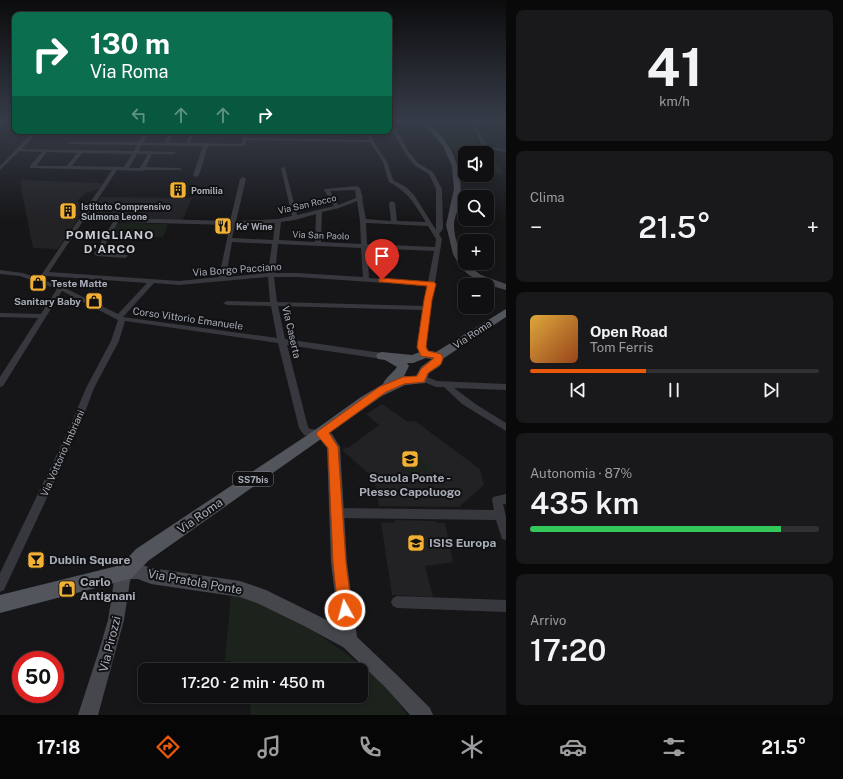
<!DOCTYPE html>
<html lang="it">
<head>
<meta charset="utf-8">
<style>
	:root { --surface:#101012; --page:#19191b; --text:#f1f3f6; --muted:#9c9d9f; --line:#303032; --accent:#ea580c }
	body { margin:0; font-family:"Public Sans",sans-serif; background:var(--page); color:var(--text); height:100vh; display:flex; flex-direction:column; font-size:15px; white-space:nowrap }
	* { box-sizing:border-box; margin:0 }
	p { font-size:13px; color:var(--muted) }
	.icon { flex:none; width:22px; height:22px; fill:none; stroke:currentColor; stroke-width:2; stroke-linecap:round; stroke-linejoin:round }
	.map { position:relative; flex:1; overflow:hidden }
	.drawer { display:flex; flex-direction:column; gap:10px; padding:10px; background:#09090a; width:337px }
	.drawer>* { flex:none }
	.top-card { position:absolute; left:12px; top:12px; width:380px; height:122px; border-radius:8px; box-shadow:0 2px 6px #0003,0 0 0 1px var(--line); background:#0b6e4f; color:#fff; overflow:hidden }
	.controls { position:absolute; left:458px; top:146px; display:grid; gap:8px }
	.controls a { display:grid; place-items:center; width:36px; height:36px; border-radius:8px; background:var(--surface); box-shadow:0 2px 6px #0003,0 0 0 1px var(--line); font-size:20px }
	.speed { position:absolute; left:12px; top:651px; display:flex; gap:8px; font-size:20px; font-weight:700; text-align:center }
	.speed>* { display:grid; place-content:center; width:52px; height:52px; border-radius:50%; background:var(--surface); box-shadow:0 2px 6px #0003,0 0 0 1px var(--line); line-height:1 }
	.speed .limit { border:6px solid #d22; background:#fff; color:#111 }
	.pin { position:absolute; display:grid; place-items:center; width:34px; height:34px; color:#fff; margin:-41px -17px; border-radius:50% 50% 50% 0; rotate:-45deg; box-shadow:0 0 4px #0007 }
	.pin .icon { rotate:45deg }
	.me { position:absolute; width:44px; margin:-22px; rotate:353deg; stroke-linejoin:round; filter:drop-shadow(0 0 3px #0008) }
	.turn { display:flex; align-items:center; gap:14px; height:84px; padding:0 12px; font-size:18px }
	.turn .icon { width:52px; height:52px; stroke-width:2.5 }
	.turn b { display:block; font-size:28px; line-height:34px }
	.lanes { display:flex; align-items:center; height:38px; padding:0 12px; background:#0003; justify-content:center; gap:20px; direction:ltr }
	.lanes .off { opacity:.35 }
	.big { font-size:30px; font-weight:600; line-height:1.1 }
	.drawer .card { flex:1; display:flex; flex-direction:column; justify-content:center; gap:6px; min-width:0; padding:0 14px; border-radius:8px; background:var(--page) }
	.drawer .dial { align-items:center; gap:0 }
	.dial b { font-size:52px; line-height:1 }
	.song { display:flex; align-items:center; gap:12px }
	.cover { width:48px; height:48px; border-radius:6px; background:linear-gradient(135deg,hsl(40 70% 55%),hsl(20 70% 35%)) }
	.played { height:4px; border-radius:2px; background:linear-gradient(90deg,var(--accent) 40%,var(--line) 40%) }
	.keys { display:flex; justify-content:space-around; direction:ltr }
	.heat { display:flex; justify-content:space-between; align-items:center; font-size:22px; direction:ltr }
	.charge { height:6px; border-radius:3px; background:linear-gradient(90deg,#34c759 87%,var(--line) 0) }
	.trip { position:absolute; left:138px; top:663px; width:230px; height:40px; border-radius:8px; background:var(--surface); box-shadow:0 2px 6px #0003,0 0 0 1px var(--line); font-weight:600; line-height:40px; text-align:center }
	.dock { display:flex; height:64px; justify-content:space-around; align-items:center; background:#060607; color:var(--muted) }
	.dock .icon { width:28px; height:28px }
	.dock .active { color:var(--accent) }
	.dock b { font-size:18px; color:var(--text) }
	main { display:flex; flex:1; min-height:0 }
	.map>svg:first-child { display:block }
</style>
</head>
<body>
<main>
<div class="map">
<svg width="506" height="715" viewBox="0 0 506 715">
	<rect width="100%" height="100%" fill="#161618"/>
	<path fill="#222225" d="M23,180L102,183L99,189L85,193L77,201L85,208L58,249L33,248L20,183Z
		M101,197L192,198L182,221L88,217Z
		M382,404L408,422L415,421L480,469L484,485L459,507L379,506L374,478L342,450L346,447L348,448L379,425L366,414Z
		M394,520L436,521L437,523H445L453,562L425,566L433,597L392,595L381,522L394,523Z"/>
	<path fill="#1c231d" d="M428,120H445L443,123L450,126L451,128H464L461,120H469L479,144L477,145H480L483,150L492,151L503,174L487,173V153H465V172H463C457,150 445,135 428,120Z
		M475,120H506L503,143L506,145V150L489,147Z
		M117,223L168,224L163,237L110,235Z
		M416,454L433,467L417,481L400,467Z
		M231,593C291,613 372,661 407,715H250L251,696H361V670H252V664L225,661Z"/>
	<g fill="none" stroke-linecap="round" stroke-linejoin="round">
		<path fill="#37383d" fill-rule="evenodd" d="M389,120L391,121L409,152L418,163L433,172L442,189L443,229L439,234L442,239L425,344L429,354L428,356H422L417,344L423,310L278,306L285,339L382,353L386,356L382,359L287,345L308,427L310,429L325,431L327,434L325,437L322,438L304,435L299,428L278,343L125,321L119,341L94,388L78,431L4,590L0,592V573L68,431L86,388L111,341L118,320L62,291L3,386L0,387V377L38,318L0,317V313L41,314L57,289L20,276L0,274V270L23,273L63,287L118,314L147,283L47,276L43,279L40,277L112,170L30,168V166L42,152L19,151L0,170V166L34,131H38L22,149L134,151L137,145L69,144L67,143L69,142H138L145,131H149L143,143H165L170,131H174L169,143H186L191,131H195L190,143L241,144L244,133L234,131H248L247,138L369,140L367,131H371L373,141L387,162L393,180L406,187L414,195L436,230V189L429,174L414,165L405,153L389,125ZM246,140L370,142L383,162L389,182C410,194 413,202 426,222L397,221L395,203L392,201L389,203L391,221L366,219L362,199L363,198L360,188L357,186L325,189L324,190L334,206L297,215L285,168L283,167L281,168L292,216L278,219L236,221L246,179L243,177L240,179L230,221L86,217L117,170L142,171L145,170H180L182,169L180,168L146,167L152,154H174L176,153L174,152L138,151L141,145L203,146L193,175L196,177L199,175L208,146H243L245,145ZM47,152L77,153L67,166H36ZM82,153L132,154L124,167L72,166ZM137,154H148L140,168H129ZM355,190L356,198L338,205L330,191ZM357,201L360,221L361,244L321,242L322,212L339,208ZM316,214L315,242L279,240L281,222L295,220ZM83,221L113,222L94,254L97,256L125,258L128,256L127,255L101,252L118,222L230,225L219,277L179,281L49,272ZM275,223L273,240L232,238L235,225ZM366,223L428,226L436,239L435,247L367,244ZM232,242L272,244L268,273L226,277ZM278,244L361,248L363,277L298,273H275ZM367,248L434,251L428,282L369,278ZM268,277L270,302L227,301L223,303L227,305L271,306L277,338L123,317L154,283L179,285ZM274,277H298L428,286L424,306L277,302Z
			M470,120H474L487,146L506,150V152L483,148Z
			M422,375L437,381L506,384V390L454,388L477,405L506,423V431L462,404L444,387H436L419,380L418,378L419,376Z
			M506,494V504H503L506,517V540L502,539L496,520L337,518L333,516L332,513L333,510L337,508L494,510L492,500L493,497Z
			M397,596L506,600V612L397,608L393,606L391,602L393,598Z"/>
		<path fill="#45474d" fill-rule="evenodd" d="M420,120H426C451,142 464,168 460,201C459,209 454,217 454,225C454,234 457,244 460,252C462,256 465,258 465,263L481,275L506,284V290L485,284L469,275L460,267L453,254L446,225L454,189L452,166L443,146Z
			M322,429L332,434L340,447L347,563L357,637L397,675L430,708L433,715H410L385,687L343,647L302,625L257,603L240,597L151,584L138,579H131L130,581L124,620L98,715H78L101,644L108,620L114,581L120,566C132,562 140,564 151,568L240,581L266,590L339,626L331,563L327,448L316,434L317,430Z"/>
		<path fill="#53555c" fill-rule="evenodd" d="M506,309V317L444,358L440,366L429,373L425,383L405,385L382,396L148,561L132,578L126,580L0,613V595L121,565L136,549L312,432L361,397L383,384C385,378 393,373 397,367L385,360L378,359L376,356L378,353L382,352L412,355L425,350L436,352ZM426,358L432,359L421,367L416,376H404L409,366L407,363H413Z"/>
	</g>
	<linearGradient id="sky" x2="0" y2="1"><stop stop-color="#0c0c0d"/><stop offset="0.55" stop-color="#363c48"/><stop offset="1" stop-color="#363c48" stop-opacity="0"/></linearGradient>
	<rect width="506" height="220" fill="url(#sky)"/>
	<path fill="#ea580c" stroke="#983908" d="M379,278L434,282L436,284L432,300L426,347L428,351L441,354L443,358L441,364L428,373L424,382L404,384L386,392L329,433L338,447L346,563L352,610L350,615L345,617L340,615L338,610L333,563L328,448L316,434L318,431L379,387L403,377L417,376L421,369L434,358L421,356L417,347L424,300L427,286L382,282H379Z"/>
	<defs>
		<symbol id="building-square" viewBox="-11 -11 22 22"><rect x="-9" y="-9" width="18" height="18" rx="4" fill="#f2b134" stroke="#111113"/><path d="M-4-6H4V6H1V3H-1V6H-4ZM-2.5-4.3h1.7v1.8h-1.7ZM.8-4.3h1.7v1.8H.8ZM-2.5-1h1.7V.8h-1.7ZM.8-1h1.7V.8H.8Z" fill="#111"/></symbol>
		<symbol id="restaurant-square" viewBox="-11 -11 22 22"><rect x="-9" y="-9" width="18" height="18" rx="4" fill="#f2b134" stroke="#111113"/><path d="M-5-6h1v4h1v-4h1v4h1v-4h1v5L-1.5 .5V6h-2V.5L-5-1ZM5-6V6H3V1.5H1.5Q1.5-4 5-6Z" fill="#111"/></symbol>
		<symbol id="shop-square" viewBox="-11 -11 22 22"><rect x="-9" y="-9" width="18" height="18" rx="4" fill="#f2b134" stroke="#111113"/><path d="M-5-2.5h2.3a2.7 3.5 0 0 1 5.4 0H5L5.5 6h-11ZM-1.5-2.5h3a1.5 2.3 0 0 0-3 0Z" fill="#111"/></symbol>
		<symbol id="school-square" viewBox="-11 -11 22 22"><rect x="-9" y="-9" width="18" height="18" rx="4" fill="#f2b134" stroke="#111113"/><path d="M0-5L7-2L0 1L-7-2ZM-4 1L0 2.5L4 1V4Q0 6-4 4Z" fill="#111"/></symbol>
		<symbol id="bar-square" viewBox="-11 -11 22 22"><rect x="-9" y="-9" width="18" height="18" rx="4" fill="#f2b134" stroke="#111113"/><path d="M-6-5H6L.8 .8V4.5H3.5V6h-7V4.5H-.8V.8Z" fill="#111"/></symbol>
	</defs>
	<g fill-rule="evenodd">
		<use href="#building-square" x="168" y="180" width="20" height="20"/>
		<use href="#building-square" x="58" y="201" width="20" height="20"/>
		<use href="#restaurant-square" x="213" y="216" width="20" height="20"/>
		<use href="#shop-square" x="28" y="273" width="20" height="20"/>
		<use href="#shop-square" x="84" y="291" width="20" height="20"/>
		<use href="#school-square" x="400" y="449" width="20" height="20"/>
		<use href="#school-square" x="406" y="533" width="20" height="20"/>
		<use href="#bar-square" x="26" y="550" width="20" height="20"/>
		<use href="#shop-square" x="57" y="579" width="20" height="20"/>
	</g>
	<g text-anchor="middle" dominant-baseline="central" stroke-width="4" stroke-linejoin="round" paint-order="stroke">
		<g font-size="9" font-weight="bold" fill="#a8adb8" stroke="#111113" text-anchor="start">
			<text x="191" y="190">Pomilia</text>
			<text x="81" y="206">Istituto Comprensivo<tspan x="81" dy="10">Sulmona Leone</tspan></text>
			<text x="236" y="226">Ke' Wine</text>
		</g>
		<g font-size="9" fill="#a8adb8" stroke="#111113">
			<text transform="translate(307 204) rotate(-13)">Via San Rocco</text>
			<text transform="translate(321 235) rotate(2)">Via San Paolo</text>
		</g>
		<rect fill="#111113" stroke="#7b7e86" stroke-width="1" x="233" y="472" width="40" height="14" rx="3"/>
		<g font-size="9" font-weight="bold" fill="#a8adb8">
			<text x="253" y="479">SS7bis</text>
		</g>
		<g font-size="10" fill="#a8adb8" stroke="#111113">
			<text transform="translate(237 269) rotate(-4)">Via Borgo Pacciano</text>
			<text transform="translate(188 318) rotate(8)">Corso Vittorio Emanuele</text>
			<text transform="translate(292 332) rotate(77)">Via Caserta</text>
			<text transform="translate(472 334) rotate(-33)">Via Roma</text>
			<text transform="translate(62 453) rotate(-66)">Via Vottorio Imbriani</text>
		</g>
		<g font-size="10" font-weight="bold" fill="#a8adb8" stroke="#111113" text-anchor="start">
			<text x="51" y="283">Teste Matte</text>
			<text x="81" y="301" text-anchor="end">Sanitary Baby</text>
		</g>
		<g font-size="12" font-weight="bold" letter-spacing="1" fill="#c9ccd4" stroke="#111113">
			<text x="110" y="235">POMIGLIANO<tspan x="110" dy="14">D'ARCO</tspan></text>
		</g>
		<g font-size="12" font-weight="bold" fill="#a8adb8" stroke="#111113" text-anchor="start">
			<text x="410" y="478" text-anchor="middle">Scuola Ponte -<tspan x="410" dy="14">Plesso Capoluogo</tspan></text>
			<text x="429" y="543">ISIS Europa</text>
			<text x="49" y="560">Dublin Square</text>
			<text x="80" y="582">Carlo<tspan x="80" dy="14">Antignani</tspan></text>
		</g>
		<g font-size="12" fill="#a8adb8" stroke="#111113">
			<text transform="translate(200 516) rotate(-35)">Via Roma</text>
			<text transform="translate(195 582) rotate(10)">Via Pratola Ponte</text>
			<text transform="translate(110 644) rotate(-76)">Via Pirozzi</text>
		</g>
	</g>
</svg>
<div class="controls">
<a><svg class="icon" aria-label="sound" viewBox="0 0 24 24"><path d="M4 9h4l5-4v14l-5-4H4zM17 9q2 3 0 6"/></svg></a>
<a><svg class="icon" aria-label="search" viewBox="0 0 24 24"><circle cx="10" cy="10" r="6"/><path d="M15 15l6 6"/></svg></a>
<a>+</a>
<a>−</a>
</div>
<div class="speed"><div class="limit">50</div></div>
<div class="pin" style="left:382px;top:280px;background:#d93025"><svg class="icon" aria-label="arrive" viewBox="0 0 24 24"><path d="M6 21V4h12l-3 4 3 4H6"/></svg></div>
<svg class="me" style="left:345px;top:610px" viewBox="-20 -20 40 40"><circle r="17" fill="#ea580c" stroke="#fff" stroke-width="3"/><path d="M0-11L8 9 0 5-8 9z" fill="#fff"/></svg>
<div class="trip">17:20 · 2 min · 450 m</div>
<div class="top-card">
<div class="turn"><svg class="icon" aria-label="right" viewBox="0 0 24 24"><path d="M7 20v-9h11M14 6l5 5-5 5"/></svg><div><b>130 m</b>Via Roma</div></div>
<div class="lanes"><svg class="icon off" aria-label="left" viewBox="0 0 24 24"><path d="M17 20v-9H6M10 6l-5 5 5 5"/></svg><svg class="icon off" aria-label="ahead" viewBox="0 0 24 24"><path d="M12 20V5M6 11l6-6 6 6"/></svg><svg class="icon off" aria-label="ahead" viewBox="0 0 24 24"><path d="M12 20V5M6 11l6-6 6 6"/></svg><svg class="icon" aria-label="right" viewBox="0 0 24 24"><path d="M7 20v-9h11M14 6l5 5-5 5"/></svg></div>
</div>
</div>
<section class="drawer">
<div class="card dial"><b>41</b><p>km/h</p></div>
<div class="card"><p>Clima</p>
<div class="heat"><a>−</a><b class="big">21.5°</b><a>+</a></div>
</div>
<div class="card">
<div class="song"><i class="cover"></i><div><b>Open Road</b><p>Tom Ferris</p></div></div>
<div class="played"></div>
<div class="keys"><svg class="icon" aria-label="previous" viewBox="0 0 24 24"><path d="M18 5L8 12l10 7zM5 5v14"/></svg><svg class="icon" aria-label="pause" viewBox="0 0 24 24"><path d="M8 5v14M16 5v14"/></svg><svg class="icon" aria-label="next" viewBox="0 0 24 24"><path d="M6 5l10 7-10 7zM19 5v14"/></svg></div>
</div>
<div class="card"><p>Autonomia · 87%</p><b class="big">435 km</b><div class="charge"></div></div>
<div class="card"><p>Arrivo</p><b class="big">17:20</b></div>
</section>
</main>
<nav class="dock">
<b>17:18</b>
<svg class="icon active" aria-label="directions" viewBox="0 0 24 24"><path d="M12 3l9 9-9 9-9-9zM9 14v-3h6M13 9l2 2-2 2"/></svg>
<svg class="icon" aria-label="music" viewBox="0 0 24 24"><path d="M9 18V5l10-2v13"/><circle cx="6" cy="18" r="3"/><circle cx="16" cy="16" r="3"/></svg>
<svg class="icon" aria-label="phone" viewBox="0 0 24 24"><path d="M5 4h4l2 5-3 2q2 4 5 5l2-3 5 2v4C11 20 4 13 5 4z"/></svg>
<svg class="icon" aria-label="climate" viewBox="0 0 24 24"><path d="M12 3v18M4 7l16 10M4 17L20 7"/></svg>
<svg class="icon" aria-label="car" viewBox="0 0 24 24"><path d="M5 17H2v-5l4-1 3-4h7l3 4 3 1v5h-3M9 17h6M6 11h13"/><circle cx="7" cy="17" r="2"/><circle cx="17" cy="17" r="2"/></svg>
<svg class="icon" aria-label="filters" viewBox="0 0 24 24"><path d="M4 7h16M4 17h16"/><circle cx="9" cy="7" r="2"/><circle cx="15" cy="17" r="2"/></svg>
<b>21.5°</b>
</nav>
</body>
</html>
